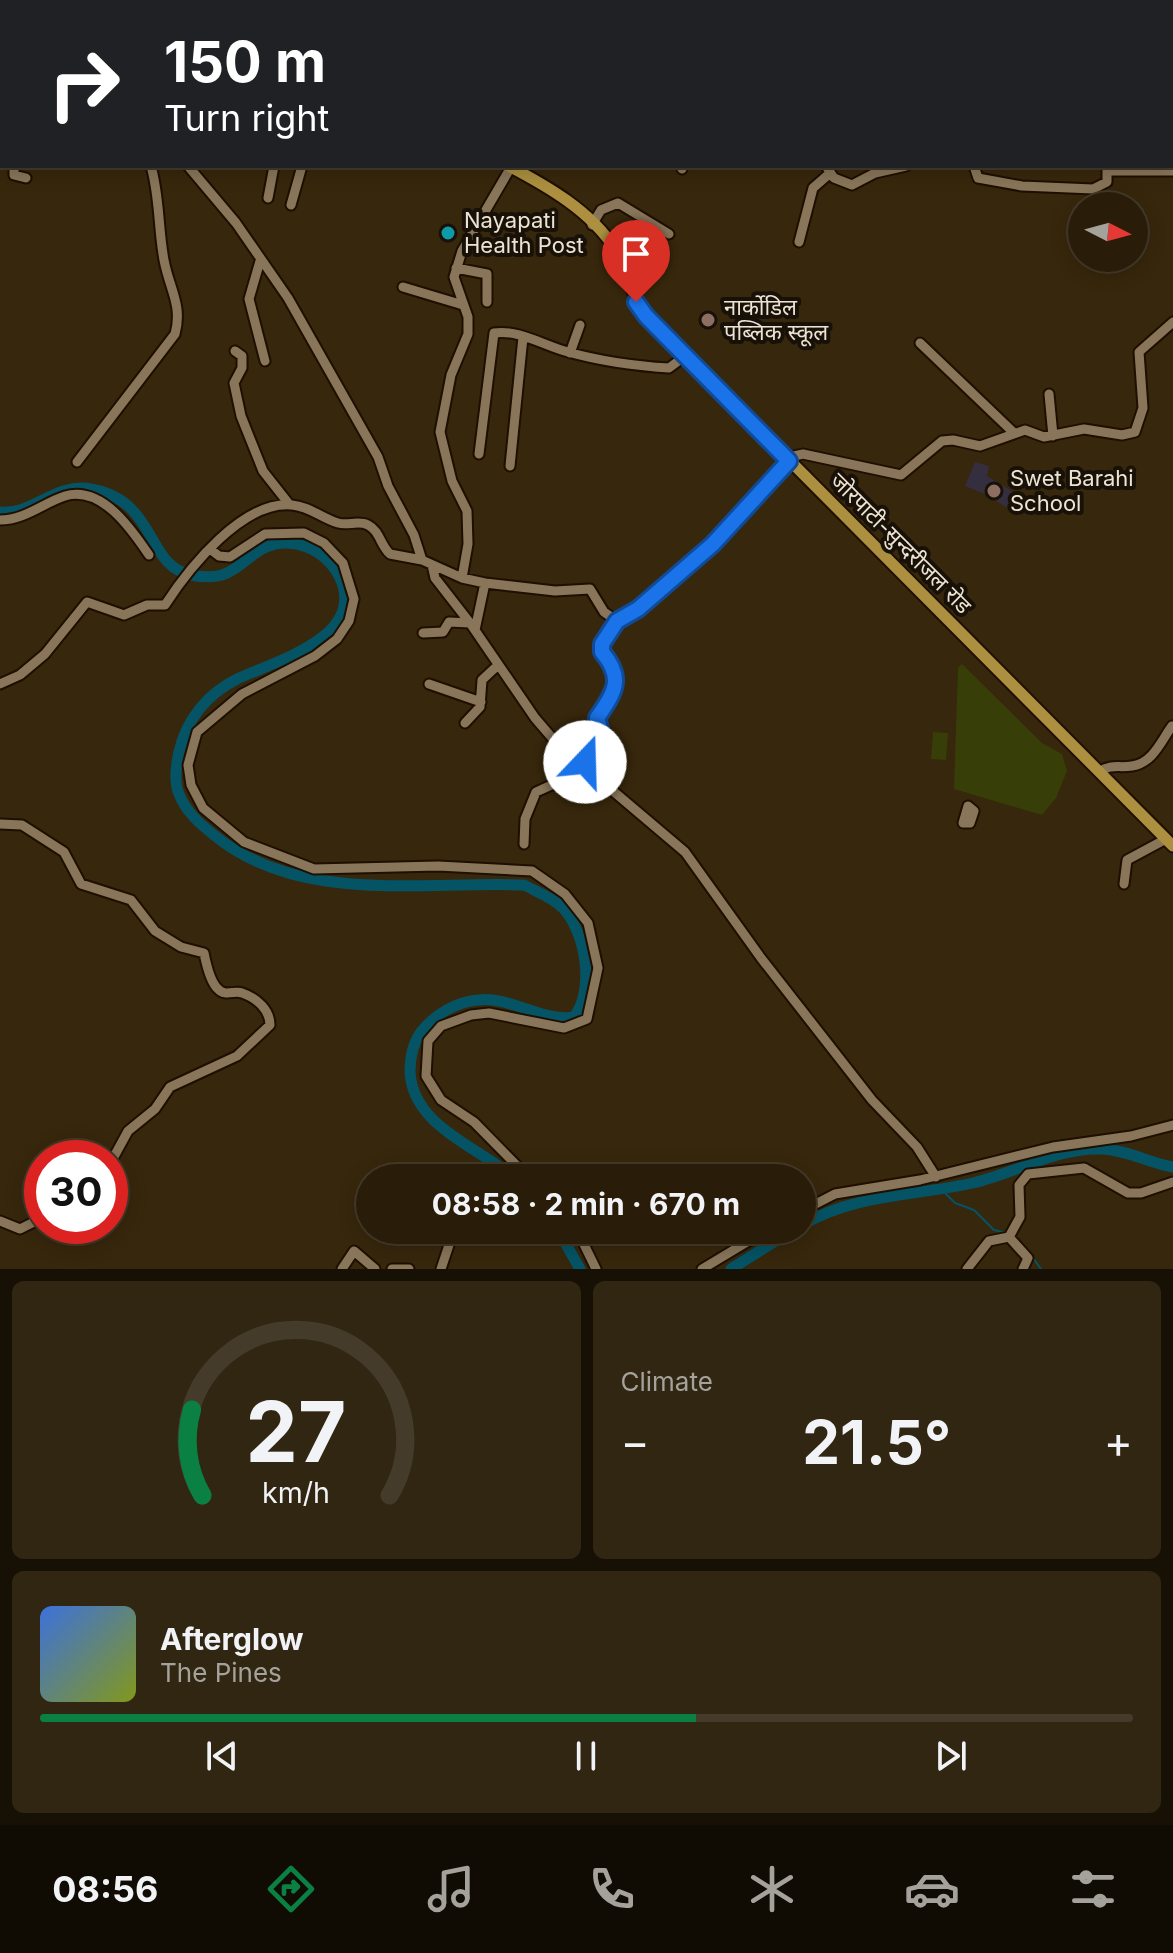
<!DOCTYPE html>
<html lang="en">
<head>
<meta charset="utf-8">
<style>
	:root { --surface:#291d09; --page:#312612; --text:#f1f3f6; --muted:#a5a29c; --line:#453b2a; --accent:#0b8043 }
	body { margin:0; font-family:Inter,"Noto Sans Devanagari",sans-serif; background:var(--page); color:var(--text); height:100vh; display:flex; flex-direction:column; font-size:30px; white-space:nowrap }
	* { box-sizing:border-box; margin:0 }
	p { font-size:26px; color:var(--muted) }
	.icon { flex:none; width:44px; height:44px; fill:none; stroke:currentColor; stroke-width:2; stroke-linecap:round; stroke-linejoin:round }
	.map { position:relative; height:1269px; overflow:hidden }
	.sheet { display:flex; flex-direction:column; gap:12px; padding:12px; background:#171005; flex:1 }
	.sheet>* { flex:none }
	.banner { position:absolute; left:0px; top:0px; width:1174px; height:168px; box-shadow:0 4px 20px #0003,0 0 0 2px var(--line); background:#202124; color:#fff; overflow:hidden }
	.needle { width:52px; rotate:96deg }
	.tools { position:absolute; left:1068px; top:192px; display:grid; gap:16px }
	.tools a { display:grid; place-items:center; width:80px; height:80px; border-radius:50%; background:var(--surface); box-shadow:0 4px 20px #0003,0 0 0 2px var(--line); font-size:40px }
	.speed { position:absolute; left:24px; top:1140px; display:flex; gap:16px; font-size:40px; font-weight:700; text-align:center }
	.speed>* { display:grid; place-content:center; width:104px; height:104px; border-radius:50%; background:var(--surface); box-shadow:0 4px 20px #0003,0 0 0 2px var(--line); line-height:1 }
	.speed .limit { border:12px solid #d22; background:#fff; color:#111 }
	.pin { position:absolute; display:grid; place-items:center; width:68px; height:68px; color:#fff; margin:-82px -34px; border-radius:50% 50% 50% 0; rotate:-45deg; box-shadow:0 0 8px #0007 }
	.pin .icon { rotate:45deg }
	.me { position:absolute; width:88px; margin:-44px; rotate:21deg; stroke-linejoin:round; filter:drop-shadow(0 0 6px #0008) }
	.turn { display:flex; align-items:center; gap:28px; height:168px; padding:0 32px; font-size:36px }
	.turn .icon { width:104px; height:104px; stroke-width:2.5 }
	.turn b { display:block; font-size:56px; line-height:68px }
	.big { font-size:60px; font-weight:700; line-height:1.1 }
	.sheet .card { flex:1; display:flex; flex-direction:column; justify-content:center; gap:12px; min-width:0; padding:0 28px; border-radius:12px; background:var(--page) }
	.sheet .dial { align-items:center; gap:0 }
	.dial svg { height:208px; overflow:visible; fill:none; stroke:var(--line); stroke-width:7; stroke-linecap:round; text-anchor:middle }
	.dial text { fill:var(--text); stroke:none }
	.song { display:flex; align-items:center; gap:24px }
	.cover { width:96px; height:96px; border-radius:12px; background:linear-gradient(135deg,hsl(220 70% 55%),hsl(70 70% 35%)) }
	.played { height:8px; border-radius:4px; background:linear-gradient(90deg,var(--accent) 60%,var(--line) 60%) }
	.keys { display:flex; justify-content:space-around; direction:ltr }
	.heat { display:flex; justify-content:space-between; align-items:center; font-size:44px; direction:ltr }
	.sheet .tiles { flex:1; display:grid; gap:12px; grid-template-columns:1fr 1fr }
	.card:last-child { grid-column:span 2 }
	.trip { position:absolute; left:356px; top:1164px; width:460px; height:80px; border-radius:40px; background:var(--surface); box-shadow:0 4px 20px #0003,0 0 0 2px var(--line); font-weight:700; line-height:80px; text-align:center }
	.dock { display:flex; height:128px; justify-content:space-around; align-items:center; background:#100c04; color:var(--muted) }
	.dock .icon { width:56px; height:56px }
	.dock .selected { color:var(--accent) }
	.dock b { font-size:36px; color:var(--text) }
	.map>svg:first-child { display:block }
</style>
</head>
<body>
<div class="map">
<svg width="1173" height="1269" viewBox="0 0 1173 1269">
	<rect width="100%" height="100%" fill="#37270c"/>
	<path fill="#342e3e" d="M975,462L989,466L987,476L1020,496L1018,501L1024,506L1020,516L987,495L965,486Z"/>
	<path fill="#373e08" d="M962,664L1042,743L1062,754L1067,771L1056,798L1042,815L954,789L958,668Z
		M933,732L948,733L946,760L931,759Z"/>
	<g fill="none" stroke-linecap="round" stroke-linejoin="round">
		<path stroke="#045466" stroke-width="2" d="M940,1188L955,1203L974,1210L994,1230L1006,1233
			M1016,1237L1029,1253
			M1033,1258L1041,1269"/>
		<path stroke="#045466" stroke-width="11" d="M0,512C34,515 55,482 91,489C158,501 145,566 191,575C201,577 212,578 222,575C236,571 248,557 262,549C291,534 325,549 339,576C370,637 272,662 237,679C207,694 186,720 179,752C176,765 174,782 179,794C186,812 200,824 214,835C299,905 421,881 524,885C537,892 552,897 563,908C586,933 595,990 574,1017C542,1022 511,996 478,1000C456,1002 435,1014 421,1032C413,1043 410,1059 410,1072C413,1127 479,1147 514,1178
			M802,1225C855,1194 914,1196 973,1183C1016,1173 1057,1147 1102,1149C1128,1150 1149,1163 1173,1167
			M558,1230L580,1269
			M731,1269L793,1230"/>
		<defs>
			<path id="minor" d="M51,0L53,2
				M209,0V2
				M727,0H742
				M754,0L755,2
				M1171,0L1173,1
				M7,2L8,0
				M122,2V0
				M513,2L516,0
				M0,14L2,9
				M0,25L2,26
				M1172,25H1173
				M0,122L2,121
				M14,166V175L26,178
				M188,166L236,223L288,298L378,457L388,486L414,535L422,560
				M681,166L682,169
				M826,166L834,178L852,185L875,173L906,166
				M974,166L978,178L1022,186L1093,189L1107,182V166
				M1108,171H1173
				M268,198L274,166
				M291,205L302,166
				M592,225L601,210L618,203L669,234
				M799,242L813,188L829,174
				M260,261L249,299L265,361
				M456,268L487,274V302
				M403,287L463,305
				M920,343L1013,432
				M235,351L242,356V368L234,383L241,416L263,471L289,504
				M570,353L580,325
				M1049,394L1053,436
				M479,454L494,333C518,329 545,346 568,352C600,361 636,366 669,368L685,356
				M785,458L803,454L901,475L942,441L953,440L980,446L1025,430L1044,437L1084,429L1122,435L1135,432L1143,408L1139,352L1173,322
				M77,462L175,334C183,305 169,288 164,260C158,228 160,198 151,166
				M510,466L523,337
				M0,520C25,520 43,503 65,496C102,485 132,530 149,555
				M210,549L219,556L230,557L265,534L304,533L324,543L343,563L354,599L349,621L337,639L315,656L242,694L197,732L188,765L191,785L203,808L244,842L314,869L438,866L532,871L565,894L588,923L598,968L587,1019L564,1028L489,1013L471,1015L441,1026L428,1041L426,1076L441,1100L474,1122L529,1178
				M432,565L435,578L470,623L535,718L578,768L600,780L685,852L761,958L872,1100L917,1147L936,1177
				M462,578L468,544L467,511L452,481L440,432L451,375L468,334V317L454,277L462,251L511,167
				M475,630L485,583
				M423,633L443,632L449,622L470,623
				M0,684L20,675L45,654L87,602L124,615L147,605H165C189,568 243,500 292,505C311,507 321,518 338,523C348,526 358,520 368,525C380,531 380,545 390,554L422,560L462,578L485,583L555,591L590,589L604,612L617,621L638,609L713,544L789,461
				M429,684L481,702
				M465,723L480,707L482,680L497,666
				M1100,771C1111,764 1119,768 1132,766C1153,763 1161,741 1172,726
				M968,806L974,811L970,823H963Z
				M0,824L22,825L64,852L81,884L131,900L155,931L181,947L204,953C206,963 210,982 218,989C225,997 235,990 242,993C257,998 270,1010 270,1025L237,1056L170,1087L155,1109L128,1131L110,1164
				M524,844L525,819L536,792C545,788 571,776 577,772C590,762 602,733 597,718L616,691V680L602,644L617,621
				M1124,884L1127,860L1166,839
				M802,1211L835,1194L920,1180L1053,1147L1131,1136L1173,1125
				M0,1221L20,1229L42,1218
				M577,1230L596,1269
				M1009,1237L1020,1217L1019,1185L1028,1174L1084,1168L1128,1193H1141L1173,1182
				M342,1269L354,1251L375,1269
				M392,1269H409
				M441,1269L454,1230
				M702,1269L767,1230
				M967,1269L989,1241L1009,1237L1028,1258L1023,1269"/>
			<path id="major" d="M283,0L284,2
				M509,166C547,186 591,211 615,249C628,271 631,295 646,316L1173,846"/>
		</defs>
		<use href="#minor" stroke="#1e0f00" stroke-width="13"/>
		<use href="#major" stroke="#1e0f00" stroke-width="15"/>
		<use href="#minor" stroke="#89765a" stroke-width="9"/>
		<use href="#major" stroke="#ac903f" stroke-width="11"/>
	</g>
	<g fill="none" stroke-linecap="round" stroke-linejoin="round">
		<defs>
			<path id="route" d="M585,762L600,729L597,718C614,693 625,679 602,652V644L617,621L638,609L713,544L789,461L646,316L636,302"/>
		</defs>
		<use href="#route" stroke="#114b97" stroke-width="20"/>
		<use href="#route" stroke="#1a73e8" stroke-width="14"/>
	</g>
	<circle fill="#0f9aa8" stroke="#181107" stroke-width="3" cx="448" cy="233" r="8"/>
	<g fill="#8d6e63" stroke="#181107" stroke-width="3">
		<circle cx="708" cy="320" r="8"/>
		<circle cx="994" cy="491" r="8"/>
	</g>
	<g text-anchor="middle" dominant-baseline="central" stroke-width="8" stroke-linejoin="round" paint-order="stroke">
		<g font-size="22" fill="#ede3d4" stroke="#181107" text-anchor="start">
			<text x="464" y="220">Nayapati<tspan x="464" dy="25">Health Post</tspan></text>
			<text x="724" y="307">नार्कोडिल<tspan x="724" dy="25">पब्लिक स्कूल</tspan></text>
			<text x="1010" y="478">Swet Barahi<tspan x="1010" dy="25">School</tspan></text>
		</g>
		<g font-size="22" fill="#ede3d4" stroke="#181107">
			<text transform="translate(901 543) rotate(45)">जोरपाटी-सुन्दरीजल रोड</text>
		</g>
	</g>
</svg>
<div class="tools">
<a><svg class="needle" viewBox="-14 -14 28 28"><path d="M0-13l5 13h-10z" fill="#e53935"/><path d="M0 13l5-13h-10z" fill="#a5a29c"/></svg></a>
</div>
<div class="speed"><div class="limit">30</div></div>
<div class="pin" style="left:636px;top:302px;background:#d93025"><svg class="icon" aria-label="arrive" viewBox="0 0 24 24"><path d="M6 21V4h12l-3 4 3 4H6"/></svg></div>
<svg class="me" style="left:585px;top:762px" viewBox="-20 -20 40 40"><circle r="19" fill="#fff"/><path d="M0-13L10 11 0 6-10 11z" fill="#1a73e8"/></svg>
<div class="trip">08:58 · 2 min · 670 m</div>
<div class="banner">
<div class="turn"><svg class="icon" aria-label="right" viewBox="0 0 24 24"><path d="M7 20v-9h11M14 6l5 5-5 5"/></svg><div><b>150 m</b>Turn right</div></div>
</div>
</div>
<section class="sheet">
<div class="tiles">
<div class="card dial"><svg viewBox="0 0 100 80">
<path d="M14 69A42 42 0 1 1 86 69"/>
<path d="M14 69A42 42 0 0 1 10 36" stroke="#0b8043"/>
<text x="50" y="56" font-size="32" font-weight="700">27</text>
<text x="50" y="72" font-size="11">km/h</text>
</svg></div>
<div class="card"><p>Climate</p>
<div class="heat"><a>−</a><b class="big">21.5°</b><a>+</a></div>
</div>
<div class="card">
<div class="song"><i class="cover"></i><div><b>Afterglow</b><p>The Pines</p></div></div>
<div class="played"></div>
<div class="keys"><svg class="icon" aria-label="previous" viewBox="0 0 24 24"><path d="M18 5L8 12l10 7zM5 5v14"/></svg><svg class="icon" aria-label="pause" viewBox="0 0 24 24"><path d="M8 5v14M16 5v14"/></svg><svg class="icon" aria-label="next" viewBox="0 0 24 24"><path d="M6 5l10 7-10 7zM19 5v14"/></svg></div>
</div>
</div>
</section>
<nav class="dock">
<b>08:56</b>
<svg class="icon selected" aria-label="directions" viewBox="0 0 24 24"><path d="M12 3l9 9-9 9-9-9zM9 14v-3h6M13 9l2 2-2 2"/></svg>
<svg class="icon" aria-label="music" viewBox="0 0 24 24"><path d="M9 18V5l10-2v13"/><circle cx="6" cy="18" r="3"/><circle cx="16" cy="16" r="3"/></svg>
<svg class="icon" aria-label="phone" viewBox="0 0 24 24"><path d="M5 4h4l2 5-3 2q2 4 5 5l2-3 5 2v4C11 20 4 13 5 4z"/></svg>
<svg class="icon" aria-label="climate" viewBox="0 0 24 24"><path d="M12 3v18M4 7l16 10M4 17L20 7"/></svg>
<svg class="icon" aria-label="car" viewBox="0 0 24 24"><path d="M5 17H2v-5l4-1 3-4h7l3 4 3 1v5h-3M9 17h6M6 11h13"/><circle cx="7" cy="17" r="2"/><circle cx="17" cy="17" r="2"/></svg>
<svg class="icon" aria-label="filters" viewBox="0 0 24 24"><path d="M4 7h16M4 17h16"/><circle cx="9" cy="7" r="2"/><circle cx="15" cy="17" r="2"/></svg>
</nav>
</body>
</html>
